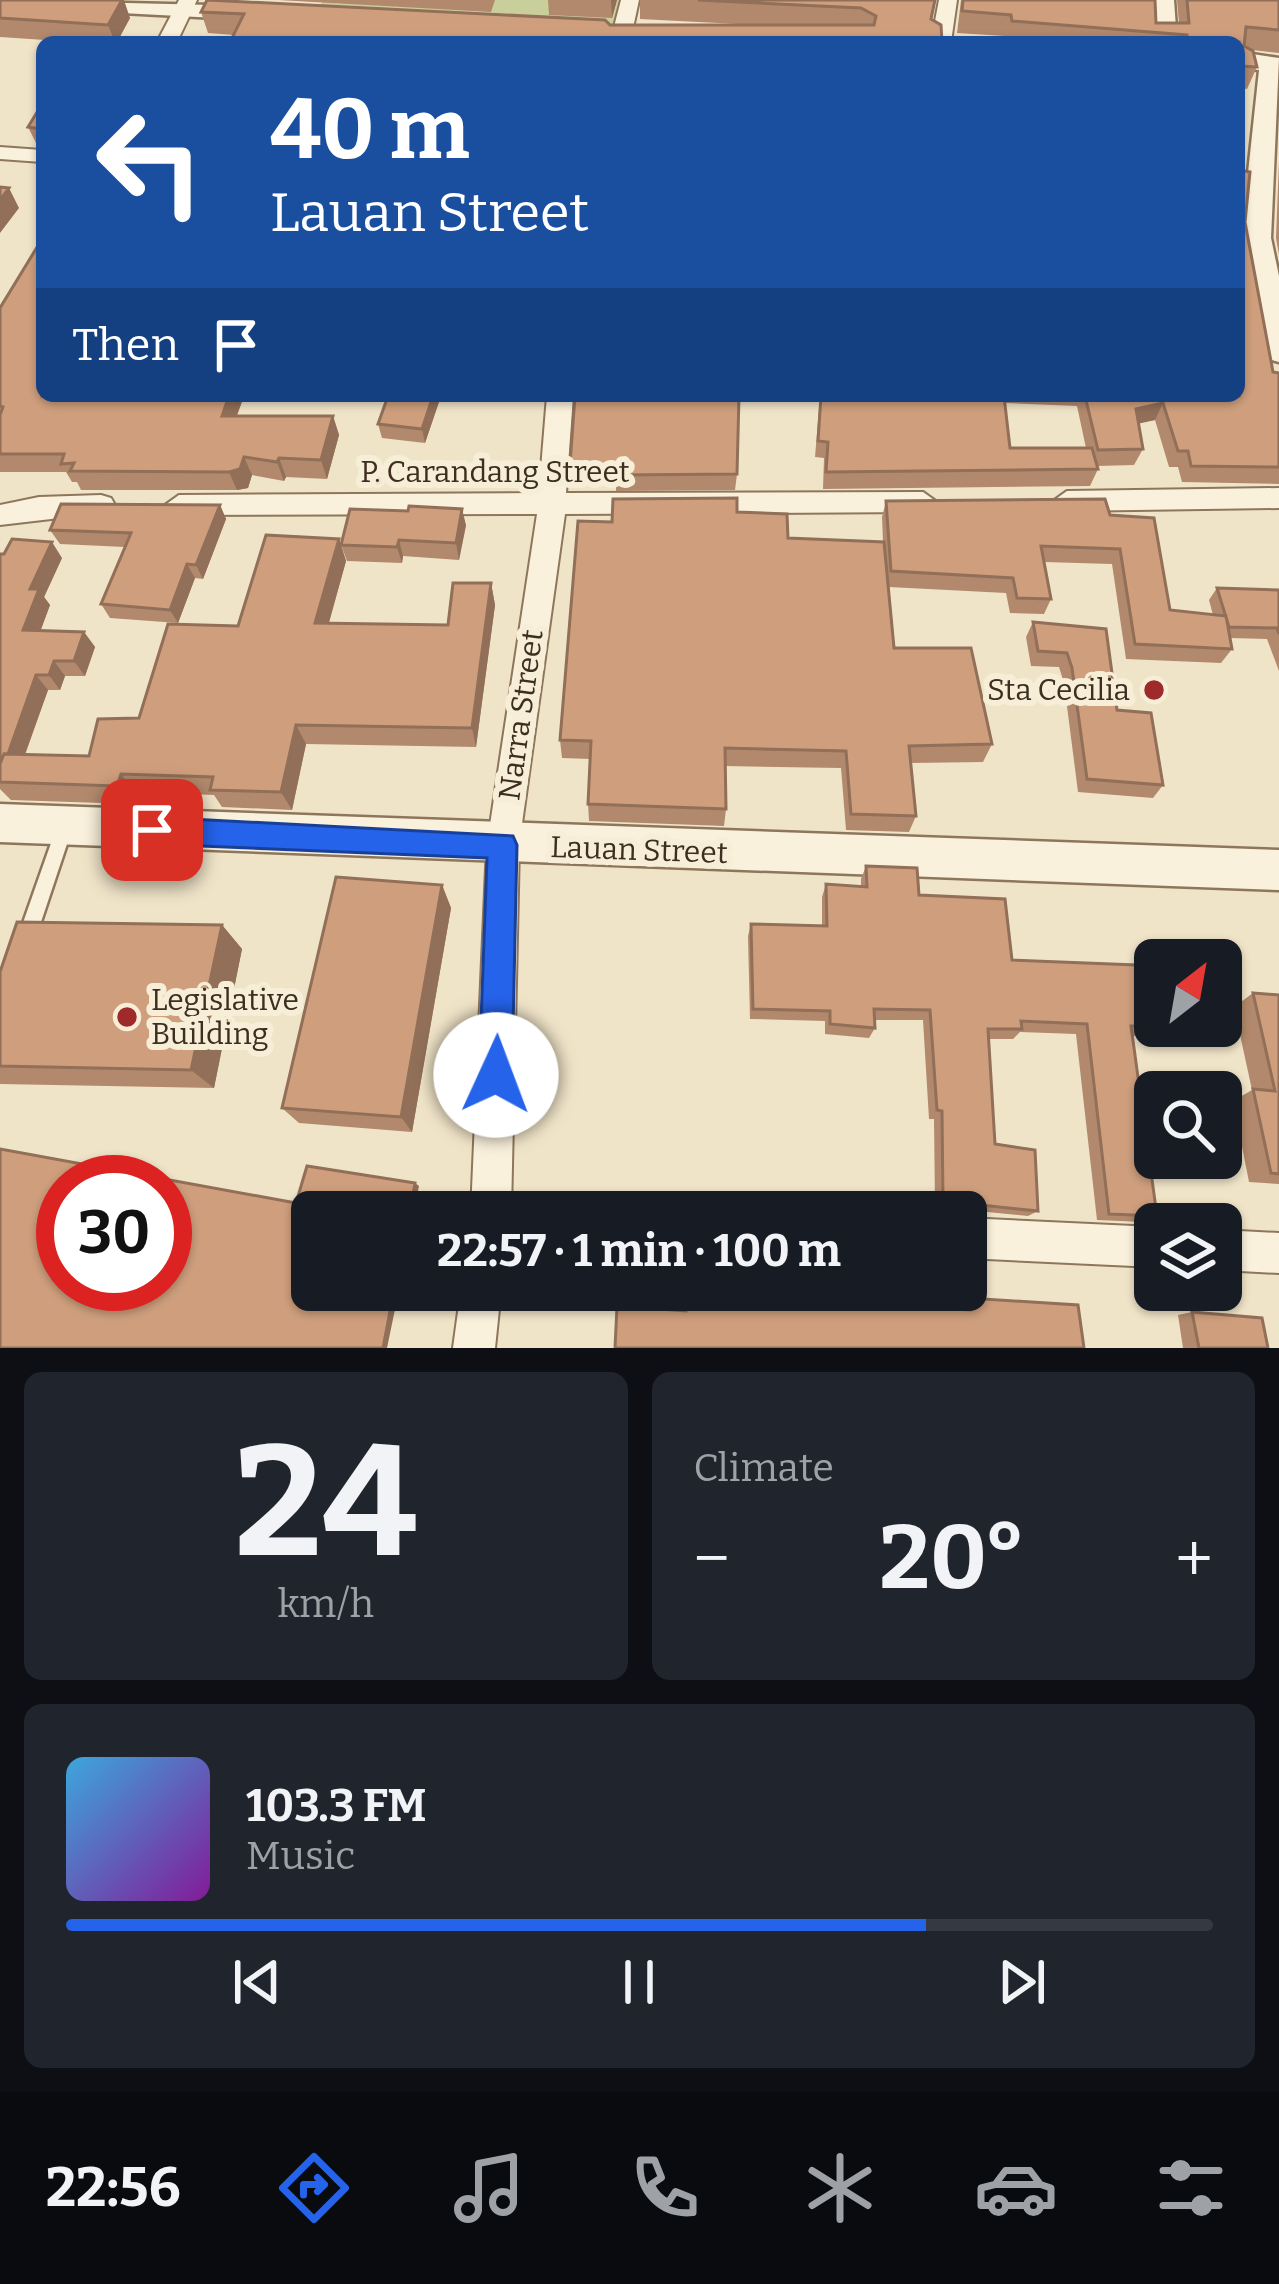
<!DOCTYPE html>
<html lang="en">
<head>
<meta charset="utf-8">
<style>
	:root { --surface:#171b24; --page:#20242c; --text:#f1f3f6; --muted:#9ea1a6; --line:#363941; --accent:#2563eb }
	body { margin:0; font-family:Bitter,serif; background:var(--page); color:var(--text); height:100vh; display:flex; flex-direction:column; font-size:45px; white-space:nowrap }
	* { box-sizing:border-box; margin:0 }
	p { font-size:39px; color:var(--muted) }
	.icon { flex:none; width:66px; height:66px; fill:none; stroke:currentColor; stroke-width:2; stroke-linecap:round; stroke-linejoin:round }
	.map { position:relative; height:1348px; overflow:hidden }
	.side { display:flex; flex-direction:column; gap:24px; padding:24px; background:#0d0f14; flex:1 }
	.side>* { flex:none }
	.top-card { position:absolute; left:36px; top:36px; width:1209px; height:366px; border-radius:18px; box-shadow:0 3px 9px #0004; background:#1a4fa0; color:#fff; overflow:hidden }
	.needle { width:78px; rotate:31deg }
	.tools { position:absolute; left:1134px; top:939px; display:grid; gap:24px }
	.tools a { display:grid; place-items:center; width:108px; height:108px; border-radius:18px; background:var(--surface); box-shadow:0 3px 9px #0004; font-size:60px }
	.speed { position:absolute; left:36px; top:1155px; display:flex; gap:24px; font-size:60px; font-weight:700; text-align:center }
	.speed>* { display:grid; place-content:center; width:156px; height:156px; border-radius:50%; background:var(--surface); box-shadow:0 3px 9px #0004; line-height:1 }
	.speed .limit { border:18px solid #d22; background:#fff; color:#111 }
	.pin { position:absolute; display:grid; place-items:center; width:102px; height:102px; color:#fff; margin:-51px; border-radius:24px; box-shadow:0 6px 18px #0006 }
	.me { position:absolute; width:132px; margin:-66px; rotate:2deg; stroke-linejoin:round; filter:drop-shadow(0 0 9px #0008) }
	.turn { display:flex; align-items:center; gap:42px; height:252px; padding:0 36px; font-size:54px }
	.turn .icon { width:156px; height:156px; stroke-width:2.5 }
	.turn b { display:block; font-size:84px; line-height:102px }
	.then { display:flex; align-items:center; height:114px; padding:0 36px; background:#0003; gap:24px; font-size:45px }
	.big { font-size:90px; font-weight:700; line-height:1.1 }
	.side .widget { flex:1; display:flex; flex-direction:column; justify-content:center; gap:18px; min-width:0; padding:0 42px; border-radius:18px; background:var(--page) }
	.side .dial { align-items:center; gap:0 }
	.dial b { font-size:156px; line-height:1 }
	.song { display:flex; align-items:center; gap:36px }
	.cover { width:144px; height:144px; border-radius:18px; background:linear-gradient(135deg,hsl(200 70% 55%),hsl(290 70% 35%)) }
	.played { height:12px; border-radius:6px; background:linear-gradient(90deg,var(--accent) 75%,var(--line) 75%) }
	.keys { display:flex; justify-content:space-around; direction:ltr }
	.heat { display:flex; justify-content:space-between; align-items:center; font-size:66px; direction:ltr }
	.side .tiles { flex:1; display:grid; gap:24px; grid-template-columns:1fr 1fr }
	.widget:last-child { grid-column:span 2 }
	.trip { position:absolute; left:291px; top:1191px; width:696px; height:120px; border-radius:18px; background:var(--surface); box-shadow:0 3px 9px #0004; font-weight:700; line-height:120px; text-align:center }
	.menu { display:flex; height:192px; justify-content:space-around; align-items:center; background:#090b0e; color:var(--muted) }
	.menu .icon { width:84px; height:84px }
	.menu .current { color:var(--accent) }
	.menu b { font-size:54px; color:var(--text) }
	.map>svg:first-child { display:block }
</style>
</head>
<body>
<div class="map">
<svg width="1279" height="1348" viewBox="0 0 1279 1348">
	<rect width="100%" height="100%" fill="#f0e4c8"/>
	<path fill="#c9cf9b" d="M323,0H630L622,32L316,16Z"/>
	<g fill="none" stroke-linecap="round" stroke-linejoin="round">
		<defs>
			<path id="service" d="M64,822L70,824L72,829L36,937L33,943L27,945L21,943L18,937L56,829L58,824Z"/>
			<path id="minor" d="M179,0H197L177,42H157Z
				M621,0H639L630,42H610Z
				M939,0H957L951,42H931Z
				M0,147L42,150V162L0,159Z
				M547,396H573L566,493L923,492L937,502L923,512L565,514L519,845L511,1212H471L487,845L537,514L179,515L165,505L179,495L539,493Z
				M1279,488V508L1067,511L1053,501L1067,491Z
				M101,495L111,498L115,505L111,512L0,525V505L39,497Z
				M966,1218L1155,1227V1267L966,1258Z
				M1221,1230L1279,1233V1273L1221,1270Z
				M461,1290H501L495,1348H453Z"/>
			<path id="tertiary" d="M0,0L254,6L266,13L254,20L8,7L0,5Z
				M1150,0H1174L1177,42H1151Z
				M1239,52L1279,58L1271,238L1279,276V362L1268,359L1263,351L1241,238L1259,70L1239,68Z
				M0,804L1279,850V890L0,842Z"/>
		</defs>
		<use href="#service" stroke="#8d765c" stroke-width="5"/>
		<use href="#minor" stroke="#8d765c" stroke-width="4"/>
		<use href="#tertiary" stroke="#8d765c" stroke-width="5"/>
		<use href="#service" fill="#faf1dc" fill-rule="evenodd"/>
		<use href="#minor" fill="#faf1dc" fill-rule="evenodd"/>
		<use href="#tertiary" fill="#faf1dc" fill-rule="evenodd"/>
	</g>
	<path fill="#b2896c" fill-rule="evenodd" d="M0,0L130,18L117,42H75L0,37Z
		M278,0H495L491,12Z
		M548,0H617L612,18L549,15Z
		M640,0H935L931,19L942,42H230L234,35L208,33L201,12L610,25H757L640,19Z
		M961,0H1155L1156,23H1179L1177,0H1279V53L1252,50L1257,67L1247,89L1239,88V42H1006L1005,36L957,33Z
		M42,104V146L37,145L28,127Z
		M1279,161V255L1276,238Z
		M1245,222L1273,372L1279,373V484L1182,482L1178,467H1169L1155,420L1138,423L1143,449L1134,465L1097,466L1098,469L1090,486L823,489L824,458L815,457L820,396H1239ZM1005,403L1077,406L1086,448H1010Z
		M0,308L244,396L237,416H333L339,435L327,479L286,477L284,481L252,475L248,488L237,490H81L77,482H72L66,472H0Z
		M388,396H441L425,443L382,438L378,424Z
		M570,464L737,474L735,490L616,491V483L572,481Z
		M886,501L1110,515L1170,610L1213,615L1209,600L1217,588L1279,590V671L1267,639L1230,638L1232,649L1221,663L1126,659L1112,564L1044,562L1051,599L1044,614L1010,613L1006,593L889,587L894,648L992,744L983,762L911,763L916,816L909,832L846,830L841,768L725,766L726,809L724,826L589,821L588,804L590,759L562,758L560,740L612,522L737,512L788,538L883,542L882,517Z
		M220,505L226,519L203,579L195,578L178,623L110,618L101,604L125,547L60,544L50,530Z
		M466,525L459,560L403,556L402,563L347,561L341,545Z
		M339,539L346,561L329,623L448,625L491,583L495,605L476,747L306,744L292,810L222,807L214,795L135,792L132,804L11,800L0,789V554L62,558L44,597L50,605L40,631L84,632L95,647L85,676H65L60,690H48L25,755L89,756L139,718L238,626Z
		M1033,622L1106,629L1117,710L1163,785L1153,798L1078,792L1064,683L1059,667L1031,666L1026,637Z
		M866,866L919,895L1012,960L1148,1026L1135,1036H1132L1157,1216L1143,1222L1097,1220L1076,1034L1020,1032L1013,1039H988L995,1144L1038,1211L1028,1216L935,1207L934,1119H929L923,1020H875V1028L869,1038L825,1034V1021L750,1019L748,936L751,924L822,926V897L826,884L861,886V879Z
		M442,885L451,908L412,1132L299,1123L282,1108Z
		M222,925L242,949L214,1088L0,1084V972Z
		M1253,993L1279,995V1184L1249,1182L1233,1101L1252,1090L1234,1007Z
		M687,1294L956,1309L955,1304L969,1298L1084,1348L684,1311Z
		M1192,1312L1268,1348H1183L1178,1315Z"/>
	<path fill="#916f58" d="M122,0H124L130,18L117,42H115L108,25Z
		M611,0H617L612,18Z
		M9,188L19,208L0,233V200Z
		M229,396H244L229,435L222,416Z
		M433,396H441L425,443L422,429Z
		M1163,403L1155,420L1128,426L1136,409Z
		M333,416L339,435L327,479L321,460Z
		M244,457L252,475L248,488L237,490L229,472Z
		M279,458L286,477L284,481L277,462Z
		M220,505L226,519L203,579L196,565Z
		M462,509L466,525L459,560L456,543Z
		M339,539L346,561L323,643L315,623Z
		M399,540L403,556L402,563L397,547Z
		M52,542L62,558L44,597L50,605L35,646L23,630L30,589Z
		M187,564L195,578L178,623L170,610Z
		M491,583L495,605L476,747L472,728Z
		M84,632L95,647L85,676L74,661Z
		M54,661L65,676L60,690L49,675Z
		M36,675L48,690L17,776L5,763Z
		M296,725L306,744L292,810L281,792Z
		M121,774L135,792L132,804L117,786Z
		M442,885L451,908L412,1132L401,1117Z
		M222,925L242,949L214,1088L191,1070Z
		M415,1183L419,1186L414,1212H410Z
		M394,1290H399L387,1348H383Z"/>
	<path fill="#cf9f7d" stroke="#916f58" stroke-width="3" fill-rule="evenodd" d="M0,0H122L108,25L0,18Z
		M207,0L605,20L610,25H874L876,16L861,8L698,0H935L931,19L941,25L942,42H434L344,38L342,42H230L244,14L201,12Z
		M963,0H1155L1156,23H1189L1187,0H1279V30L1246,27L1244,46L1253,51L1257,67L1239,66V42H1189L1187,35L1012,21L1011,15L962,11Z
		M42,104V129L28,127Z
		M1239,170L1250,172L1245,222L1273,372L1279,373V467L1191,466L1188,451H1178L1163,403L1136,409L1143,449L1098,450L1085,396H1239Z
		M0,187L9,188L0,200Z
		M42,239V396H229L222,416H333L321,460L279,458L277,462L244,457L240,469L229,472L70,471L74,463L61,464L64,454H0V415L3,407L0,406V308Z
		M388,396H433L422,429L378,424Z
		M575,396H739L737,474L615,475L616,466L570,464Z
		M821,396H1004L1010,448H1092L1098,469L826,472L828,442L818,441Z
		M737,498V512L787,514L788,538L884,542L894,648H971L992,744L909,746L916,816L851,814L846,751L725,748L726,809L588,804L591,741L560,740L578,521L612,522L613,499Z
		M1105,499L1110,515L1154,518L1170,610L1226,616L1232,649L1135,644L1120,549L1041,546L1051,599L1017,598L1013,578L891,571L886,501Z
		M61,504L220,505L196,565L187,564L170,610L101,604L131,533L50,530Z
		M409,506L462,509L456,543L399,540L397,547L341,545L350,509L408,511Z
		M266,535L339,539L315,623L448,625L453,583H491L472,728L296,725L281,792L210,790L213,777L121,774L117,786L0,782V764L4,754L89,756L98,719L139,718L168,624L238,626Z
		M12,539L52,542L30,589H39L23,630L84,632L74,661H54L49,675H36L8,754H4L0,763V554H4Z
		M1217,588L1279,590V634L1277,628L1229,627Z
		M1033,622L1106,629L1117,710L1151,713L1163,785L1087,779L1072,668L1067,653L1038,651Z
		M866,866L917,868L919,895L1005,899L1012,960L1136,965L1148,1026H1131L1157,1216L1109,1214L1087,1024L1021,1021L1022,1029H988L995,1144L1035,1150L1038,1211L943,1201L942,1111L937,1110L930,1010L874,1009L875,1028L830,1024V1011L753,1009L751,924L827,926L826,884L867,887Z
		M336,877L442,885L401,1117L282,1108Z
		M17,922L222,925L191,1070L0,1066V972Z
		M1253,993L1279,995V1174L1271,1173L1253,1089L1275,1091Z
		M0,1149L296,1203L307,1166L415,1183L410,1212H312V1290H394L383,1348H0ZM63,1182H165V1284H63Z
		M687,1294L970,1310L969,1298L1078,1305L1084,1348H615L617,1306L686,1311Z
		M1192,1312L1262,1318L1268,1348H1199Z"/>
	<path fill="#2563eb" stroke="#184099" stroke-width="3" d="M152,817L513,836L517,845L512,1075L507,1086L496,1091L484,1086L479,1075L487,858L152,844L142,840L138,830L142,821Z"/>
	<g fill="#9e2a2b" stroke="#f7eed8" stroke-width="4.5">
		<circle cx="1154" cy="690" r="12"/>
		<circle cx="127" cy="1017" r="12"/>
	</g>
	<g text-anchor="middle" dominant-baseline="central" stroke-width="12" stroke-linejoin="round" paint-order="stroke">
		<g font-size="30" fill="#3d2e20" stroke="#f7eed8">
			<text x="495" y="472">P. Carandang Street</text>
			<text transform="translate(521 715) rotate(-82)">Narra Street</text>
			<text transform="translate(639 850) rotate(2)">Lauan Street</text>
		</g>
		<g font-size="30" fill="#3d2e20" stroke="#f7eed8" text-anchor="end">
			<text x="1130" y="690">Sta Cecilia</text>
			<text x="151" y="1000" text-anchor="start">Legislative<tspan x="151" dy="34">Building</tspan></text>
		</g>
	</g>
</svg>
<div class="tools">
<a><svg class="needle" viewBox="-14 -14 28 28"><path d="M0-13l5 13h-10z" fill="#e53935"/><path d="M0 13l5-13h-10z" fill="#9ea1a6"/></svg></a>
<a><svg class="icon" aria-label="search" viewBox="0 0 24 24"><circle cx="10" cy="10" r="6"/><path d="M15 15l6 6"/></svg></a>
<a><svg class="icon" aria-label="layers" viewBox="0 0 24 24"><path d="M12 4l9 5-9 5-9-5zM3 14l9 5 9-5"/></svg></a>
</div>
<div class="speed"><div class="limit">30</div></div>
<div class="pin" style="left:152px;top:830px;background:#d93025"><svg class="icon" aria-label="arrive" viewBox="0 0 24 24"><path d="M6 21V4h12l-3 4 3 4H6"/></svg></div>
<svg class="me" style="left:496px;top:1075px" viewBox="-20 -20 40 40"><circle r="19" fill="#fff"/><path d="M0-13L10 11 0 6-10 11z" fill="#2563eb"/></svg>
<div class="trip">22:57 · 1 min · 100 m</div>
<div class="top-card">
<div class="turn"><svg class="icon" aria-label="left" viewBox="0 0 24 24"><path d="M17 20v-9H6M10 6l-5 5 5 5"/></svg><div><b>40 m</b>Lauan Street</div></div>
<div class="then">Then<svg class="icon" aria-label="arrive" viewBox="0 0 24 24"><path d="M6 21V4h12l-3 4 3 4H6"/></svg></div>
</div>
</div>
<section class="side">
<div class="tiles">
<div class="widget dial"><b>24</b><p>km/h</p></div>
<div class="widget"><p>Climate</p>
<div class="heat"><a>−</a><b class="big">20°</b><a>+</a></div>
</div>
<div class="widget">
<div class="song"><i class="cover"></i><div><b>103.3 FM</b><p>Music</p></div></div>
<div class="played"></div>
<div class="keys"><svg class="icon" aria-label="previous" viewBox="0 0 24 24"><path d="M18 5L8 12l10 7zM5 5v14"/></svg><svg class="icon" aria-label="pause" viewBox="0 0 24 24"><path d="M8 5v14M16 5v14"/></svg><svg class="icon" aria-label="next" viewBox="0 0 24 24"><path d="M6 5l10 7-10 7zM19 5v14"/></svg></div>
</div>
</div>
</section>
<nav class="menu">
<b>22:56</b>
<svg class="icon current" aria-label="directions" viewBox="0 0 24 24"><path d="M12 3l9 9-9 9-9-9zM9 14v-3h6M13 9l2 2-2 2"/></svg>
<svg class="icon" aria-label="music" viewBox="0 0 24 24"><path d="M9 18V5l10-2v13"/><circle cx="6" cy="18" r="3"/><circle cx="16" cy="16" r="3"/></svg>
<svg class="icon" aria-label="phone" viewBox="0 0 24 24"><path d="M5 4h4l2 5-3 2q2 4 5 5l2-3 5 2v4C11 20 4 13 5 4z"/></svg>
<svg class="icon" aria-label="climate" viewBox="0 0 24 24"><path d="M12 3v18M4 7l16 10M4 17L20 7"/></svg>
<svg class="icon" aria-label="car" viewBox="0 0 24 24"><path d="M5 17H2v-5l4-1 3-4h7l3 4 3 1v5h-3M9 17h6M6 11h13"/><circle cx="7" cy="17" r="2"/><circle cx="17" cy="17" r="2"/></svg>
<svg class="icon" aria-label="filters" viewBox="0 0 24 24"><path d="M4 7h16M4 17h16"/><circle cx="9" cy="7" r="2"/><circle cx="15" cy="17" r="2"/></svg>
</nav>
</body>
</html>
